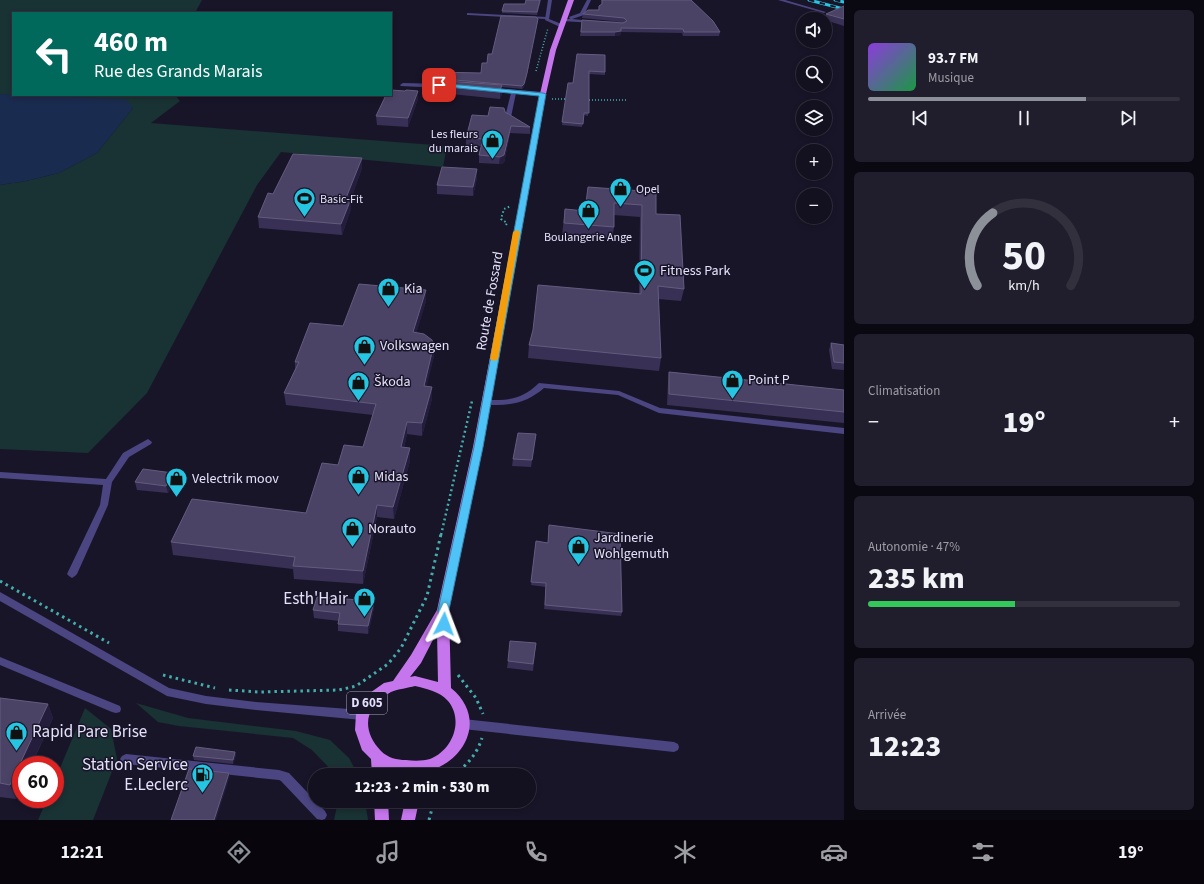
<!DOCTYPE html>
<html lang="fr">
<head>
<meta charset="utf-8">
<style>
	:root { --surface:#13101f; --page:#201e2c; --text:#f1f3f6; --muted:#9d9da4; --line:#32303d; --accent:#8c9099 }
	body { margin:0; font-family:"Source Sans 3",sans-serif; background:var(--page); color:var(--text); height:100vh; display:flex; flex-direction:column; font-size:15px; white-space:nowrap }
	* { box-sizing:border-box; margin:0 }
	p { font-size:13px; color:var(--muted) }
	.icon { flex:none; width:22px; height:22px; fill:none; stroke:currentColor; stroke-width:2; stroke-linecap:round; stroke-linejoin:round }
	.map { position:relative; flex:1; overflow:hidden }
	.panel { display:flex; flex-direction:column; gap:10px; padding:10px; background:#0a0911; width:360px }
	.panel>* { flex:none }
	.hud { position:absolute; left:12px; top:12px; width:380px; height:84px; border-radius:0px; box-shadow:0 2px 6px #0003,0 0 0 1px var(--line); background:#00695c; color:#fff; overflow:hidden }
	.fabs { position:absolute; left:796px; top:12px; display:grid; gap:8px }
	.fabs a { display:grid; place-items:center; width:36px; height:36px; border-radius:50%; background:var(--surface); box-shadow:0 2px 6px #0003,0 0 0 1px var(--line); font-size:20px }
	.speed { position:absolute; left:12px; top:756px; display:flex; gap:8px; font-size:20px; font-weight:700; text-align:center }
	.speed>* { display:grid; place-content:center; width:52px; height:52px; border-radius:50%; background:var(--surface); box-shadow:0 2px 6px #0003,0 0 0 1px var(--line); line-height:1 }
	.speed .limit { border:6px solid #d22; background:#fff; color:#111 }
	.pin { position:absolute; display:grid; place-items:center; width:34px; height:34px; color:#fff; margin:-17px; border-radius:8px; box-shadow:0 2px 6px #0006 }
	.me { position:absolute; width:44px; margin:-22px; rotate:3deg; stroke-linejoin:round; filter:drop-shadow(0 0 3px #0008) }
	.turn { display:flex; align-items:center; gap:14px; height:84px; padding:0 16px; font-size:18px }
	.turn .icon { width:52px; height:52px; stroke-width:2.5 }
	.turn b { display:block; font-size:28px; line-height:34px }
	.big { font-size:30px; font-weight:800; line-height:1.1 }
	.panel .tile { flex:1; display:flex; flex-direction:column; justify-content:center; gap:6px; min-width:0; padding:0 14px; border-radius:6px; background:var(--page) }
	.panel .dial { align-items:center; gap:0 }
	.dial svg { height:104px; overflow:visible; fill:none; stroke:var(--line); stroke-width:7; stroke-linecap:round; text-anchor:middle }
	.dial text { fill:var(--text); stroke:none }
	.song { display:flex; align-items:center; gap:12px }
	.cover { width:48px; height:48px; border-radius:6px; background:linear-gradient(135deg,hsl(270 70% 55%),hsl(140 70% 35%)) }
	.played { height:4px; border-radius:2px; background:linear-gradient(90deg,var(--accent) 70%,var(--line) 70%) }
	.keys { display:flex; justify-content:space-around; direction:ltr }
	.heat { display:flex; justify-content:space-between; align-items:center; font-size:22px; direction:ltr }
	.charge { height:6px; border-radius:3px; background:linear-gradient(90deg,#34c759 47%,var(--line) 0) }
	.trip { position:absolute; left:308px; top:768px; width:228px; height:40px; border-radius:20px; background:var(--surface); box-shadow:0 2px 6px #0003,0 0 0 1px var(--line); font-weight:800; line-height:40px; text-align:center }
	.tabs { display:flex; height:64px; justify-content:space-around; align-items:center; background:#08060c; color:var(--muted) }
	.tabs .icon { width:28px; height:28px }
	.tabs .active { color:var(--accent) }
	.tabs b { font-size:18px; color:var(--text) }
	main { display:flex; flex:1; min-height:0 }
	.map>svg:first-child { display:block }
</style>
</head>
<body>
<main>
<div class="map">
<svg width="844" height="820" viewBox="0 0 844 820">
	<rect width="100%" height="100%" fill="#191529"/>
	<path fill="#193233" d="M0,0H202L195,13H13V95H175L180,101L151,123L447,146L443,167L281,152L257,185L147,393L88,453L0,449V185L26,181L59,173L97,153L133,108L0,94Z
		M136,703L188,718L296,731L330,740L349,758L358,775H336L312,750L293,738L179,726L158,722Z
		M85,708L111,729L117,759L93,820H38L47,799H55V780Z
		M338,801H365L368,820H334Z"/>
	<path fill="#192b4e" d="M0,94L125,99L133,108L97,153L59,173L26,181L0,185Z"/>
	<g fill="none" stroke-linecap="round" stroke-linejoin="round">
		<path stroke="#42aead" stroke-width="1.5" stroke-dasharray="1 2" stroke-linecap="butt" d="M536,71L548,28
			M552,99H569
			M586,100H627"/>
		<path stroke="#42aead" stroke-width="2" stroke-dasharray="1.5 2.5" stroke-linecap="butt" d="M506,225L507,223L501,219L504,209L511,206"/>
		<path stroke="#42aead" stroke-width="2.5" stroke-dasharray="2 3" stroke-linecap="butt" d="M441,535L472,401"/>
		<path stroke="#42aead" stroke-width="3" stroke-dasharray="2.5 4" stroke-linecap="butt" d="M0,581L109,643
			M163,675L215,688
			M458,675L476,698L483,714
			M229,690L259,692L339,690L356,686L388,664L401,648L427,596L441,534
			M454,775C467,765 477,754 482,738
			M429,820L434,801"/>
		<path fill="#4b4682" fill-rule="evenodd" d="M587,0H591L584,15L572,19L592,21H594V23L562,21V19H570L569,17L580,13Z
			M778,0H785L826,12L824,13Z
			M467,13L546,17L548,18L546,19L469,15H467Z
			M403,83L442,84L445,86L442,88L401,86L400,85Z
			M492,88L543,92L546,94L543,96L516,93L511,117L508,119L505,117L511,93L490,91V89Z
			M539,383L619,391L660,408L844,428V434L659,413L618,395L544,388C530,400 516,405 497,405C492,405 486,406 482,402L486,400C510,400 521,400 539,383Z
			M148,439L152,442L151,444L129,457L112,482L108,505L77,574L75,576L72,578L69,576L67,574L100,505L103,485L0,478V472L106,479L123,453Z
			M0,657L120,706L121,709L120,712L116,713L112,712L0,665Z
			M126,754L279,770L289,773L325,811L327,815L325,819L322,820L317,819L281,781L279,780L126,764L122,762L120,759L122,756Z"/>
		<path fill="#4b4682" fill-rule="evenodd" d="M548,0H552L549,19L564,25V27H560L545,20Z
			M0,592L169,688L206,696L256,702L362,710L366,712L367,715L366,718L362,720L256,710L206,704L167,696L0,601Z
			M463,719L674,742L678,744L679,747L678,750L674,752L463,729L459,727L458,724L459,721Z"/>
		<path fill="#c676ed" fill-rule="evenodd" d="M568,0H574L556,50L546,94L483,447L449,610L451,688C501,729 441,793 386,768V775H372L371,759L362,750L355,730L356,714L367,695L384,683L393,681L411,655L437,610L473,447L540,94L550,50ZM437,632L438,682L415,676L410,677L421,663ZM415,686C427,689 439,691 448,701C464,720 453,750 430,759C423,761 414,761 406,760C397,760 388,758 381,751C361,730 364,706 391,692C398,689 408,688 415,686Z
			M374,801H388L389,820H375Z
			M405,801H419L415,820H401Z"/>
		<defs>
			<path id="rail" d="M809,0L844,9
				M835,0L844,2"/>
		</defs>
		<use href="#rail" stroke="#26c6e2" stroke-width="3"/>
		<use href="#rail" stroke="#191529" stroke-width="2" stroke-dasharray="5.5" stroke-linecap="butt"/>
	</g>
	<path fill="#393055" d="M541,0L537,15L502,13V11Z
		M601,0H691L720,32L719,36H683L682,33L621,32V35L615,36H580L582,20L624,22H623L582,18L583,14L598,10L599,6L602,4Z
		M844,6V26L825,20L826,14Z
		M537,21L527,75L524,87L522,89L502,87V94L500,99L432,92V84L433,80L434,72L481,73L492,54Z
		M577,54L605,72V75L589,74L588,116L584,115L582,127L562,125L568,83H573Z
		M405,91H418V99L408,127L377,125L376,116Z
		M505,112L530,127V134L510,133L504,163L499,164L479,163V155L481,146H466V138L488,116Z
		M362,158V168L351,199V209L342,235L259,228L258,217L273,194Z
		M477,178L473,196L437,194V185Z
		M656,192V214L684,289L681,301L658,299L661,358L659,371L528,358L529,345L639,294L640,217L614,215V227L612,239L562,235L565,209L585,211Z
		M426,290V301L416,333L434,356L426,386L432,387V399L422,436L407,434L404,448L410,461L394,519L377,517L363,584L294,579L293,569L173,555L171,542L306,513L338,465L363,447L373,415L286,405L284,393L295,369V362L343,326Z
		M831,343L844,345V370L832,369L829,350Z
		M669,372L844,390V423L667,405L668,382Z
		M536,434L531,467L512,466L513,459Z
		M173,473L174,480L168,493L137,490L135,482Z
		M549,525L622,612L621,616L544,609L546,587L531,585L536,541L548,543Z
		M374,608L368,634L338,631V624L339,621L314,618L313,610Z
		M536,643L533,671L507,668L508,661Z
		M0,698L48,704L53,718L16,799L0,797Z
		M235,752L236,755L233,764L194,760L193,756Z"/>
	<path fill="#241d3c" d="M538,19L527,75L524,87L522,89Z
		M621,31V35L615,36V32Z
		M502,85V94L500,99V90Z
		M418,91V99L408,127V118Z
		M511,126L510,133L504,163L499,164L500,157Z
		M362,158V168L351,199V209L342,235L341,224L346,198Z
		M477,169V178L473,196V187Z
		M426,290V301L413,344V332Z
		M434,344V356L424,398V386Z
		M432,387V399L422,436V423Z
		M407,422V434L401,460V447Z
		M410,448V461L394,519L393,507Z
		M173,473L174,480L168,493L166,486Z
		M377,505V517L363,584V571Z
		M374,601V608L368,634V626Z
		M48,704L53,718L31,765H21V787L16,799L10,785Z
		M235,752L236,755L233,764V760Z
		M229,773L230,776L216,820H214Z"/>
	<path fill="#4b4366" stroke="#645c7e" d="M526,0H540L537,12L502,11L504,4H525Z
		M602,0H691L713,21L720,32H684L683,29L621,28V31L615,32H581L582,20L623,23L627,21L624,18L583,14L588,10H599V6L602,4Z
		M844,6V19L826,14Z
		M501,16L536,17L538,19L527,73L524,84L522,86L433,78L434,72L481,73L482,63H487L488,54H492Z
		M577,54L605,55V72L589,71V113H584L583,124L562,122L568,83H573Z
		M432,80L502,85L500,90L432,84Z
		M391,90L405,91L406,90L418,91L408,118L376,116L386,95H391Z
		M490,107L504,108L505,112L530,127L511,126L504,155L500,157L479,155L483,139L466,138L472,115L488,116Z
		M293,154L362,158L346,198L351,199L341,224L258,217L268,193L273,194Z
		M442,167L477,169L473,187L437,185Z
		M588,187L656,192V214L680,215L684,289L658,286L661,358L529,345L533,330L538,285L641,294L642,205L614,203V227L564,223L565,209L585,211Z
		M359,284L426,290L413,332L424,334L432,340L434,344L424,386L432,387L422,423L407,422L401,447L410,448L393,507L377,505L363,571L293,566L295,557L171,542L192,499L306,513L322,463L338,465L344,445L363,447L376,404L284,393L299,362H295L310,323L343,326Z
		M831,343L844,345V363L834,362Z
		M669,372L844,390V412L669,394Z
		M518,433L536,434L532,460L513,459Z
		M143,469L173,473L166,486L135,482Z
		M549,525L620,534L622,612L545,605L546,583L531,582L536,541L548,543Z
		M317,597L374,601L368,626L338,624L340,613L313,610Z
		M510,641L536,643L533,664L508,661Z
		M0,698L48,704L10,785L0,783Z
		M196,747L235,752L233,760L193,756Z
		M189,769L229,773L214,820H171Z"/>
	<path fill="#4fc3f7" stroke="#337fa1" d="M439,83L543,93L546,94L483,447L449,610L448,627H440L438,610L474,447L539,96L437,86V84Z"/>
	<path fill="#f59e0b" d="M517,230L520,232L498,359L494,361L490,359L513,232Z"/>
	<defs>
		<symbol id="shop-pin" viewBox="-11 -11 22 30"><path d="M0 17L-7.5 6A9.5 9.5 0 1 1 7.5 6Z" fill="#26c6e2" stroke="#191529"/><path d="M-5-2.5h2.3a2.7 3.5 0 0 1 5.4 0H5L5.5 6h-11ZM-1.5-2.5h3a1.5 2.3 0 0 0-3 0Z" fill="#111"/></symbol>
		<symbol id="stadium-pin" viewBox="-11 -11 22 30"><path d="M0 17L-7.5 6A9.5 9.5 0 1 1 7.5 6Z" fill="#26c6e2" stroke="#191529"/><path d="M0-5a6.5 5 0 1 0 0 10a6.5 5 0 1 0 0-10ZM-3.5-1.8h7v3.6h-7Z" fill="#111"/></symbol>
		<symbol id="fuel-pin" viewBox="-11 -11 22 30"><path d="M0 17L-7.5 6A9.5 9.5 0 1 1 7.5 6Z" fill="#26c6e2" stroke="#191529"/><path d="M-5.5-6h7V0h2V4h1.3V-2.5L3-4.5l.8-.8L6-3V5H2.5V1h-1V6h-7ZM-4.2-4.7v3.2H.2V-4.7Z" fill="#111"/></symbol>
	</defs>
	<g fill-rule="evenodd">
		<use href="#shop-pin" x="480" y="128" width="25" height="34"/>
		<use href="#shop-pin" x="608" y="176" width="25" height="34"/>
		<use href="#stadium-pin" x="292" y="186" width="25" height="34"/>
		<use href="#shop-pin" x="576" y="198" width="25" height="34"/>
		<use href="#stadium-pin" x="632" y="258" width="25" height="34"/>
		<use href="#shop-pin" x="376" y="276" width="25" height="34"/>
		<use href="#shop-pin" x="352" y="334" width="25" height="34"/>
		<use href="#shop-pin" x="720" y="368" width="25" height="34"/>
		<use href="#shop-pin" x="346" y="370" width="25" height="34"/>
		<use href="#shop-pin" x="346" y="464" width="25" height="34"/>
		<use href="#shop-pin" x="164" y="466" width="25" height="34"/>
		<use href="#shop-pin" x="340" y="516" width="25" height="34"/>
		<use href="#shop-pin" x="566" y="534" width="25" height="34"/>
		<use href="#shop-pin" x="352" y="586" width="25" height="34"/>
		<use href="#shop-pin" x="4" y="720" width="25" height="34"/>
		<use href="#fuel-pin" x="190" y="762" width="25" height="34"/>
	</g>
	<g text-anchor="middle" dominant-baseline="central" stroke-width="3" stroke-linejoin="round" paint-order="stroke">
		<g font-size="12" fill="#e5e1fb" stroke="#191529" text-anchor="start">
			<text x="478" y="134" text-anchor="end">Les fleurs<tspan x="478" dy="14">du marais</tspan></text>
			<text x="636" y="189">Opel</text>
			<text x="320" y="199">Basic-Fit</text>
			<text x="588" y="237" text-anchor="middle">Boulangerie Ange</text>
		</g>
		<rect fill="#191529" stroke="#a8a4bc" stroke-width="1" x="347" y="692" width="40" height="22" rx="3"/>
		<g font-size="13" font-weight="bold" fill="#e5e1fb">
			<text x="367" y="703">D 605</text>
		</g>
		<g font-size="14" fill="#e5e1fb" stroke="#191529" text-anchor="start">
			<text x="660" y="271">Fitness Park</text>
			<text x="404" y="289">Kia</text>
			<text x="380" y="346">Volkswagen</text>
			<text x="748" y="380">Point P</text>
			<text x="374" y="382">Škoda</text>
			<text x="374" y="477">Midas</text>
			<text x="192" y="479">Velectrik moov</text>
			<text x="368" y="529">Norauto</text>
			<text x="594" y="538">Jardinerie<tspan x="594" dy="16">Wohlgemuth</tspan></text>
		</g>
		<g font-size="14" fill="#e5e1fb" stroke="#191529">
			<text transform="translate(490 301) rotate(-80)">Route de Fossard</text>
		</g>
		<g font-size="17" fill="#e5e1fb" stroke="#191529" text-anchor="end">
			<text x="348" y="599">Esth'Hair</text>
			<text x="32" y="732" text-anchor="start">Rapid Pare Brise</text>
			<text x="188" y="765">Station Service<tspan x="188" dy="20">E.Leclerc</tspan></text>
		</g>
	</g>
</svg>
<div class="fabs">
<a><svg class="icon" aria-label="sound" viewBox="0 0 24 24"><path d="M4 9h4l5-4v14l-5-4H4zM17 9q2 3 0 6"/></svg></a>
<a><svg class="icon" aria-label="search" viewBox="0 0 24 24"><circle cx="10" cy="10" r="6"/><path d="M15 15l6 6"/></svg></a>
<a><svg class="icon" aria-label="layers" viewBox="0 0 24 24"><path d="M12 4l9 5-9 5-9-5zM3 14l9 5 9-5"/></svg></a>
<a>+</a>
<a>−</a>
</div>
<div class="speed"><div class="limit">60</div></div>
<div class="pin" style="left:439px;top:85px;background:#d93025"><svg class="icon" aria-label="arrive" viewBox="0 0 24 24"><path d="M6 21V4h12l-3 4 3 4H6"/></svg></div>
<svg class="me" style="left:444px;top:624px" viewBox="-20 -20 40 40"><path d="M0-17L14 15 0 8-14 15z" fill="#4fc3f7" stroke="#fff" stroke-width="4"/></svg>
<div class="trip">12:23 · 2 min · 530 m</div>
<div class="hud">
<div class="turn"><svg class="icon" aria-label="left" viewBox="0 0 24 24"><path d="M17 20v-9H6M10 6l-5 5 5 5"/></svg><div><b>460 m</b>Rue des Grands Marais</div></div>
</div>
</div>
<section class="panel">
<div class="tile">
<div class="song"><i class="cover"></i><div><b>93.7 FM</b><p>Musique</p></div></div>
<div class="played"></div>
<div class="keys"><svg class="icon" aria-label="previous" viewBox="0 0 24 24"><path d="M18 5L8 12l10 7zM5 5v14"/></svg><svg class="icon" aria-label="pause" viewBox="0 0 24 24"><path d="M8 5v14M16 5v14"/></svg><svg class="icon" aria-label="next" viewBox="0 0 24 24"><path d="M6 5l10 7-10 7zM19 5v14"/></svg></div>
</div>
<div class="tile dial"><svg viewBox="0 0 100 80">
<path d="M14 69A42 42 0 1 1 86 69"/>
<path d="M14 69A42 42 0 0 1 26 13" stroke="#8c9099"/>
<text x="50" y="56" font-size="32" font-weight="700">50</text>
<text x="50" y="72" font-size="11">km/h</text>
</svg></div>
<div class="tile"><p>Climatisation</p>
<div class="heat"><a>−</a><b class="big">19°</b><a>+</a></div>
</div>
<div class="tile"><p>Autonomie · 47%</p><b class="big">235 km</b><div class="charge"></div></div>
<div class="tile"><p>Arrivée</p><b class="big">12:23</b></div>
</section>
</main>
<nav class="tabs">
<b>12:21</b>
<svg class="icon active" aria-label="directions" viewBox="0 0 24 24"><path d="M12 3l9 9-9 9-9-9zM9 14v-3h6M13 9l2 2-2 2"/></svg>
<svg class="icon" aria-label="music" viewBox="0 0 24 24"><path d="M9 18V5l10-2v13"/><circle cx="6" cy="18" r="3"/><circle cx="16" cy="16" r="3"/></svg>
<svg class="icon" aria-label="phone" viewBox="0 0 24 24"><path d="M5 4h4l2 5-3 2q2 4 5 5l2-3 5 2v4C11 20 4 13 5 4z"/></svg>
<svg class="icon" aria-label="climate" viewBox="0 0 24 24"><path d="M12 3v18M4 7l16 10M4 17L20 7"/></svg>
<svg class="icon" aria-label="car" viewBox="0 0 24 24"><path d="M5 17H2v-5l4-1 3-4h7l3 4 3 1v5h-3M9 17h6M6 11h13"/><circle cx="7" cy="17" r="2"/><circle cx="17" cy="17" r="2"/></svg>
<svg class="icon" aria-label="filters" viewBox="0 0 24 24"><path d="M4 7h16M4 17h16"/><circle cx="9" cy="7" r="2"/><circle cx="15" cy="17" r="2"/></svg>
<b>19°</b>
</nav>
</body>
</html>
